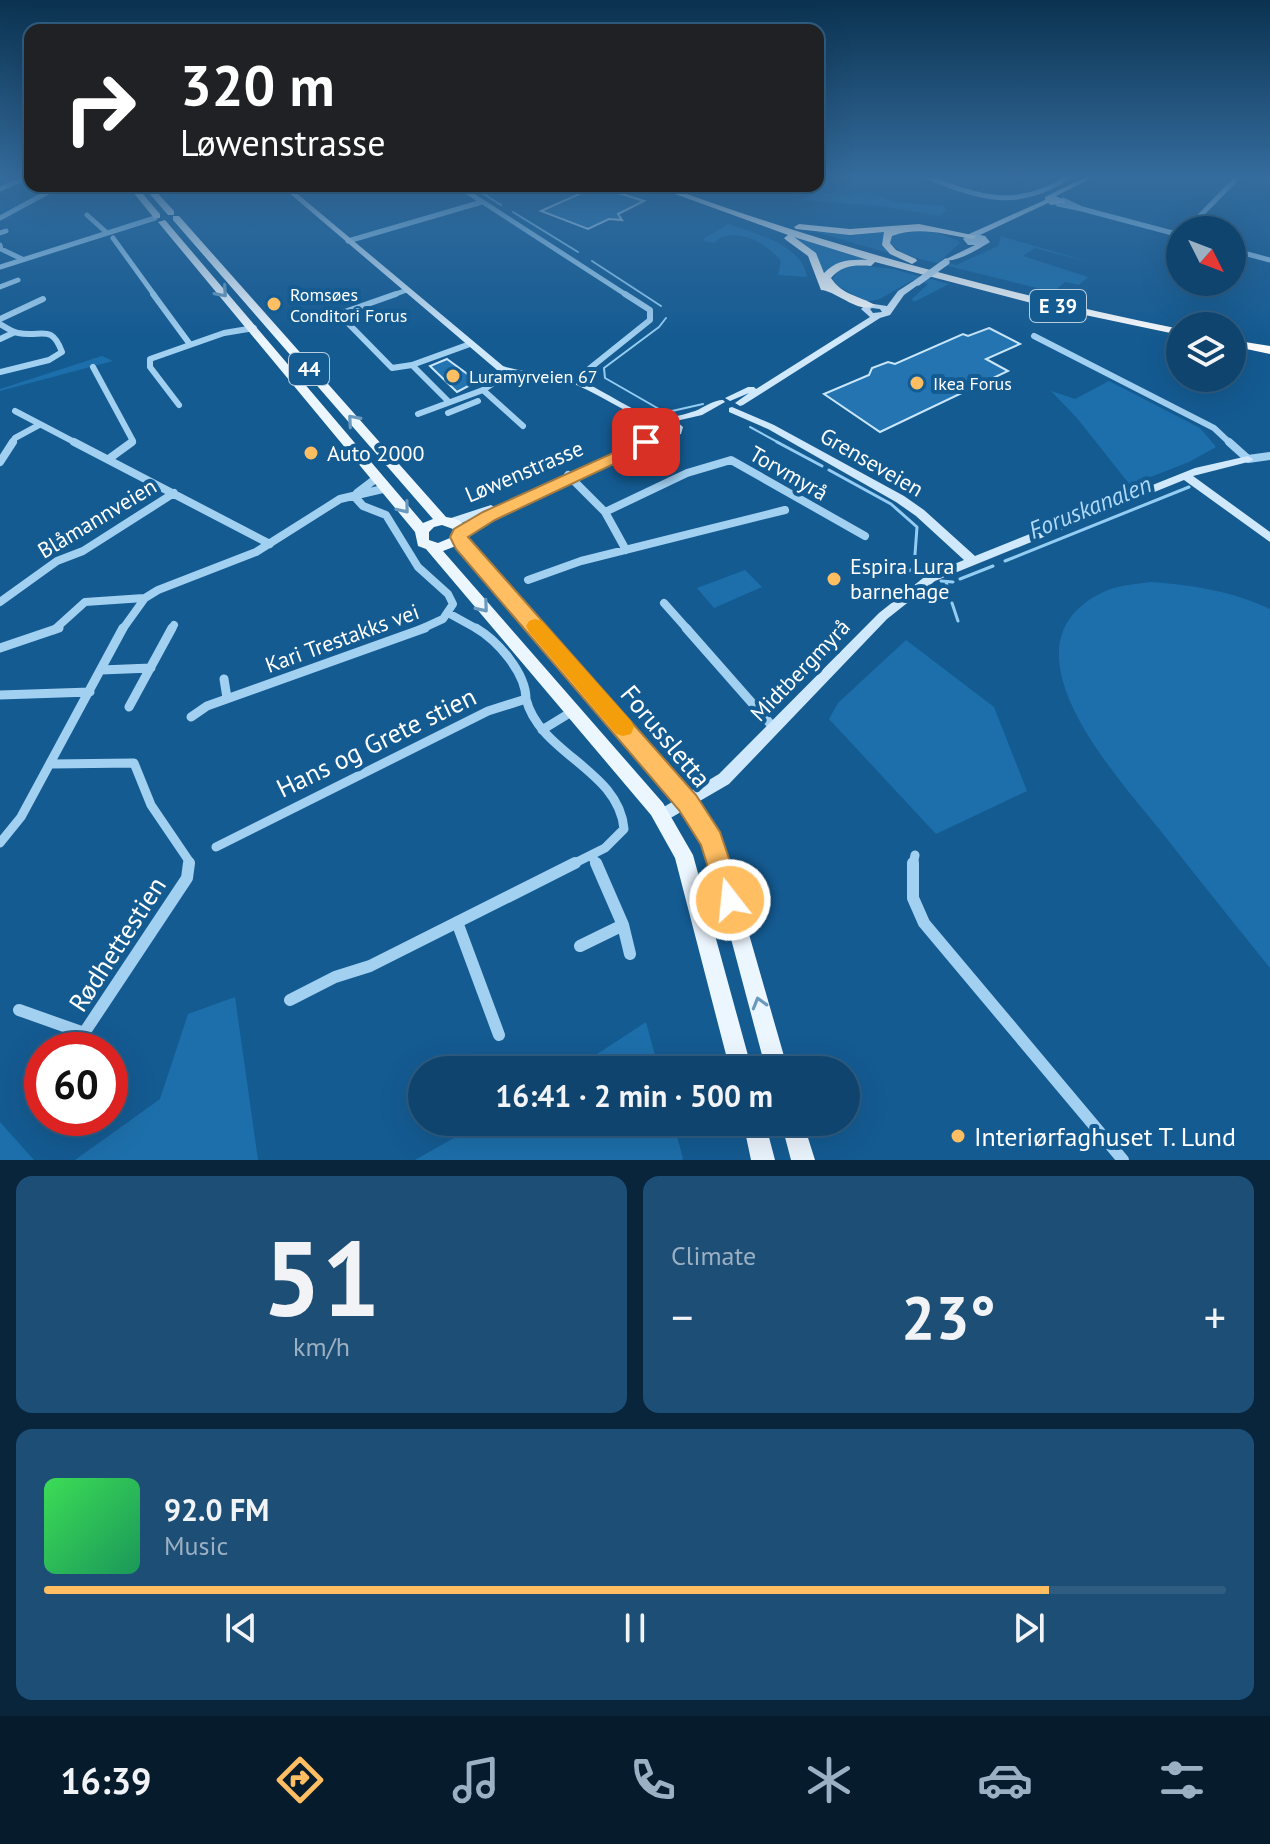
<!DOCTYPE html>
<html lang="en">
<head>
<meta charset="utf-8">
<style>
	:root { --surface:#0f446e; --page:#1d4e76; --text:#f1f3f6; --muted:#9bb0c2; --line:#2f5c81; --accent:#ffbe62 }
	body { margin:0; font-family:"PT Sans",sans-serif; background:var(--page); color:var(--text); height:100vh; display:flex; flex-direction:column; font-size:30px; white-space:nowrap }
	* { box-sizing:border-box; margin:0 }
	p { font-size:26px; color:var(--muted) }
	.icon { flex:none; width:44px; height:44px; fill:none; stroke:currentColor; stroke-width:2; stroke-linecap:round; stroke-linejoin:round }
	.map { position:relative; height:1160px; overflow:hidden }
	.panel { display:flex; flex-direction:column; gap:16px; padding:16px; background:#08253c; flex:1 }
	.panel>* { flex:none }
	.top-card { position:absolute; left:24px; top:24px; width:800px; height:168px; border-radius:16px; box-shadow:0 8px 32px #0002,0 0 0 2px var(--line); background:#202124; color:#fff; overflow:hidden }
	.needle { width:52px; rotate:132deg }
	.tools { position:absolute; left:1166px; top:216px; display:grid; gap:16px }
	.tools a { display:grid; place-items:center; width:80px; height:80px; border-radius:50%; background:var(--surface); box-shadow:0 8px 32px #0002,0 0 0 2px var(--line); font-size:40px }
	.speed { position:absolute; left:24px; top:1032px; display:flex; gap:16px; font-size:40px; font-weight:700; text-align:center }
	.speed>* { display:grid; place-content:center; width:104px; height:104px; border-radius:50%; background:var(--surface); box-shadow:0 8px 32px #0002,0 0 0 2px var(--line); line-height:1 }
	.speed .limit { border:12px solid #d22; background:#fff; color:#111 }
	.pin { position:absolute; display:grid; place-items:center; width:68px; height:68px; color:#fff; margin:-34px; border-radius:16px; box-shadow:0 4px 12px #0006 }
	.me { position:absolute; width:88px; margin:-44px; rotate:344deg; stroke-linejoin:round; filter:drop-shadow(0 0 6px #0008) }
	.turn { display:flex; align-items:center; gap:28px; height:168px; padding:0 24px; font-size:36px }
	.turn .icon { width:104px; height:104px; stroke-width:2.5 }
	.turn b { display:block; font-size:56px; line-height:68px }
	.big { font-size:60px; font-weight:700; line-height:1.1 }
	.panel .card { flex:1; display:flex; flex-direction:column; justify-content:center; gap:12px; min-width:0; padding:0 28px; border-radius:16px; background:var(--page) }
	.panel .dial { align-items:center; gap:0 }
	.dial b { font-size:104px; line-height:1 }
	.song { display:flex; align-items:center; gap:24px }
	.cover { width:96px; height:96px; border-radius:12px; background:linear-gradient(135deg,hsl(130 70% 55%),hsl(150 70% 35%)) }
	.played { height:8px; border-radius:4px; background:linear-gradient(90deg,var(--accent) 85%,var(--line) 85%) }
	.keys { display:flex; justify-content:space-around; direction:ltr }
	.heat { display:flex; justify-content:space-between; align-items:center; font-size:44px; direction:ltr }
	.panel .tiles { flex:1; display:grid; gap:16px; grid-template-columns:1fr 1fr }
	.card:last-child { grid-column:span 2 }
	.trip { position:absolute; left:408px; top:1056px; width:452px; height:80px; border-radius:40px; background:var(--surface); box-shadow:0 8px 32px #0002,0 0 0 2px var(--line); font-weight:700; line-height:80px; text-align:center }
	.tabs { display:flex; height:128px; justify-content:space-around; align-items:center; background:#061b2c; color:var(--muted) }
	.tabs .icon { width:56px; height:56px }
	.tabs .selected { color:var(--accent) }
	.tabs b { font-size:36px; color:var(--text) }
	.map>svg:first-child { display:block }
</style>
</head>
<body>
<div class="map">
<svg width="1270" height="1160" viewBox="0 0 1270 1160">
	<rect width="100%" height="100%" fill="#145b92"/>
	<path fill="#1d6fab" d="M867,191L895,202L944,206L947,211L939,216L881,206L801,200L819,192L846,196Z
		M728,224C754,233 803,245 807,277L778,275L781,261C767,243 733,224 714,243L702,240Z
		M926,229L957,240L960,243L940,261L956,265L998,246L1001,236L1096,264L1035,248L1023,256L1088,277L1079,285L1065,282L1053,292L916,258L901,252L889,242L892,235L900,231Z
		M888,230L882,244L892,254L816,232L866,233Z
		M792,236L873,261L841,263L822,273L814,253Z
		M858,265L893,269L949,284L914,302L912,299L928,284L913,280L880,299L866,302L831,282L839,268Z
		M102,356L113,361L0,391V389Z
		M1109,381L1200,428L1216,447L1189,462L1130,485L1077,418L1051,391L1075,399Z
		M745,570L762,587L714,608L697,588Z
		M1150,582C1193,585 1231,591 1270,609V968C1233,922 1196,876 1160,830C1114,773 991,640 1108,590C1121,585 1137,584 1150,582Z
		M906,640L994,707L1027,791L936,834L829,719L838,703Z
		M235,997L258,1160H75L160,1099L188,1014Z
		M646,1022L659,1070H573Z
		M0,1122L34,1160H0Z
		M482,1122H673L683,1158L682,1160H415Z"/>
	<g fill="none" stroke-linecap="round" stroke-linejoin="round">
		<path stroke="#94cdf4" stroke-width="2" d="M471,186L501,205
			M513,212L578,252
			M592,261L661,306
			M666,318L659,327L604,368L605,378L659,409L672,411L703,404
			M750,427L781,444"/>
		<path stroke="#94cdf4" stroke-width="3" d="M777,442L822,466
			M829,470L891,504L917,527L914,568
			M1005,561L1189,487
			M907,572L914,568L926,573
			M960,579L993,566
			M941,581L953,582
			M946,582L949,593
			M952,603L958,621"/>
	</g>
	<path fill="#2374b1" stroke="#c9e6fc" stroke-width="2" d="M597,186L644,201L618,214L622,220L609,219L588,229L541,211Z
		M989,328L1020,344L986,359L1008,371L880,432L824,394L869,375L872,368L888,362L895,364L963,334L968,336Z
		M447,359L470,376L474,383L457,392L430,366Z"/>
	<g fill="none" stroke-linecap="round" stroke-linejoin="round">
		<path stroke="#a2d0f1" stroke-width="5" d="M928,177C981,199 1018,210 1069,177
			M458,186L628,296
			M0,189L28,177
			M1058,204L1082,209L1063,200
			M1082,209L1180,235
			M87,215L106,232
			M0,218L59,186
			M1186,230L1238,177
			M0,233L6,231
			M113,238L155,296
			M348,241L482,202
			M0,245L1,249L22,259
			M1232,250L1270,260
			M0,267L155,218
			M0,287L18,280
			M390,296L407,290"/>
		<path stroke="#a2d0f1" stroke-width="6" d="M153,294L189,343
			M396,294L339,314L392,368L412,365
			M0,319L43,299
			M0,324C5,327 12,332 18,333C42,338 51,323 62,352L49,360L0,372
			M1034,336L1214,428L1231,444
			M0,339L15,332
			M93,367L133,441L129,444
			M574,381L650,320V310L625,294
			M483,390L523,426
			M449,402L412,365L470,344
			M179,405L150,367V359L224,333L254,328
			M15,411L78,444
			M448,413L478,401
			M418,414L483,390L510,372
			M11,444L15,438L39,425"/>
		<path stroke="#a2d0f1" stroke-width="8" d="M74,442L270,544
			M1229,442L1248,459L1270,456
			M110,458L132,442
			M0,462L13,442
			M568,475L605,512L626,550
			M357,493L378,477
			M354,496L363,506L386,515L418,567L448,594L453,604L443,619L419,630
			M605,512L687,473L731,460L865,536
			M528,580L581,561L785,510
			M0,602L57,561L83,551L174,493
			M664,603L688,630
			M450,614L479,630
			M54,630L85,602L144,598
			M122,630L145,598L158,590L256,552L340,499L387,488
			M171,630L174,625"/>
		<path stroke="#a2d0f1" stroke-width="9" d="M476,628C498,641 526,673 526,699
			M686,628L774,728
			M0,648L59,628
			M101,670L151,668
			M224,679L227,698
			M0,695L90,692
			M129,707L172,628
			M191,717L207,706L425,628
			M542,730L573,711
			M51,764L134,763L151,805L189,861V865
			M0,843L21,817L123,628
			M216,847L488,711L526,699C540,754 619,770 624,829L605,848L571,865
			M592,855L596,865
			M913,865L915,855"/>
		<path stroke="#a2d0f1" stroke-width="12" d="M596,863L623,925L630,954
			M913,863V898L924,923L1123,1160
			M457,922L499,1035
			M580,946L623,925
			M290,1000L335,977L370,966L575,863
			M19,1010L84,1033L187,878L189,863"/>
		<path fill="#d0e8fc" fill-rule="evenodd" d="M1085,177H1094L1056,196L1065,201V203L1051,205L1048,203L980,235L985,236L990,242C980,248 957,263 944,260L975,245H968L963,239L969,234L1045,200V197Z
			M281,186H288L503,366C529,375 556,371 581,381C604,390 636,415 659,418C669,419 686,414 695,411C705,407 713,400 723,400L725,402L702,415L676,421L683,427L681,434C617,457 554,487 494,518C482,524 469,537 456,536L454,533L456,530L479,517L452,526L446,522L448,519L491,505L496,508L625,448L654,437L651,436L646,427L652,422C622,412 596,391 566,381C543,374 519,378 497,370ZM662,424H668L673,428L672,430L665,433L659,432L656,428Z
			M915,280L922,282L904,295L890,315L880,318L743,405L740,406L735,403L749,393L730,401L725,398L748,387H754L756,389L870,317L861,309L867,303L887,306L898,291ZM872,308L880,309L882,312L873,313L870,309Z
			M732,407L774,425L904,496L924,510L975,556L1195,468L1248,456L1253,459L1252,461L1193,476L1270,532V542L1184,480L935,581L887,619L729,784L662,823L657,821L654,816L657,811L719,774L879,613L927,575L964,560L916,516L896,502L768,429L729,412V408Z"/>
		<path fill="#ecf6ff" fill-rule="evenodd" d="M128,186H136L160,214V218H154Z
			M143,186H151L174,211V215H168Z
			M173,216H179L446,517C454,518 462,520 467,528L464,535L468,543L661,758L712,824L732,875L788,1070H766L714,875L699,835L649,768L456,546L443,551L663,803L693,855L752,1070H730L675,858L651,815L426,549L418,546L415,532L158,222L165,220L423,523L433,519L173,220ZM442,525L453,529L450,538L438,543L429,540V532L434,527Z
			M743,1122H765L775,1160H751Z
			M781,1122H803L815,1160H791Z"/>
		<path fill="#fff" fill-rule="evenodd" d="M653,186H665C833,248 1005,293 1180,329V335L1047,307L875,262L871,266C855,265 842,265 831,278C842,295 860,296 875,305C859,315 837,291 821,290L808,256L786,240L784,238L788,235ZM794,237L868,260C851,259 836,260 824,273L816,253Z
			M799,224L850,229L919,224L977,236L972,239C945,234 918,226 892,236L890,243L896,250L916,259L917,261L912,264L890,254L882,245L884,232L850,235L796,229L794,227Z
			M1232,340L1270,346V354L1232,346Z"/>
		<path stroke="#d0e8fc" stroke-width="7" d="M918,282L946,262"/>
	</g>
	<defs><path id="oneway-chevron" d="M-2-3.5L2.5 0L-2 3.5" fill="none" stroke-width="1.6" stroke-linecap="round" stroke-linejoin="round" transform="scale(2)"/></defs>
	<g stroke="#6a99be">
		<use href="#oneway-chevron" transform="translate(222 292) rotate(49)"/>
		<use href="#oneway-chevron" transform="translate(353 420) rotate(-131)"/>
		<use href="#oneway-chevron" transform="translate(404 508) rotate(51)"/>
		<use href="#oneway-chevron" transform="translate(483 607) rotate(50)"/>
		<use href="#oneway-chevron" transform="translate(759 1003) rotate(-106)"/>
	</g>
	<linearGradient id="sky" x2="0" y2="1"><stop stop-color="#0b3250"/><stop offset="0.52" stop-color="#346c9d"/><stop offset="1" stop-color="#346c9d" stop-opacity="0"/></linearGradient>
	<rect width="1270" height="340" fill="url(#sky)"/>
	<path fill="#ffbe62" stroke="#a67c40" stroke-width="2" d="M646,438L654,442L652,446L495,520L468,537L696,795L720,832L743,900L739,909L730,912L721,909L701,845L679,810L456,549L450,537L454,529L483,512Z"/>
	<path fill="#f59e0b" d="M535,619L542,621L631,721L634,727L631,734L623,736L616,734L529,632L526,626L529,621Z"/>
	<g fill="#ffbe62" stroke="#145b92" stroke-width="3">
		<circle cx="274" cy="304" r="8"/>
		<circle cx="453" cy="376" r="8"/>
		<circle cx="917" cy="383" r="8"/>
		<circle cx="311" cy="453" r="8"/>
		<circle cx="834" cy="579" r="8"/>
		<circle cx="958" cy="1136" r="8"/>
	</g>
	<g text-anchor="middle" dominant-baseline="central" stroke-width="8" stroke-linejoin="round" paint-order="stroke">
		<g font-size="18" fill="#fff" stroke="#145b92" text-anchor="start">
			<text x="290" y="294">Romsøes<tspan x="290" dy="21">Conditori Forus</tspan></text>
			<text x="469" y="376">Luramyrveien 67</text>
			<text x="933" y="383">Ikea Forus</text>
		</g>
		<g fill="#145b92" stroke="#b8cede" stroke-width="2">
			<rect x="1030" y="290" width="56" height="32" rx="6"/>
			<rect x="289" y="353" width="40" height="32" rx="6"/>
		</g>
		<g font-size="20" font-weight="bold" fill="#fff">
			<text x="1058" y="306">E 39</text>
			<text x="309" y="369">44</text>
		</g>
		<g font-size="22" fill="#fff" stroke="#145b92" text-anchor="start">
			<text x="327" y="453">Auto 2000</text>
			<text x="850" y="566">Espira Lura<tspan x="850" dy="25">barnehage</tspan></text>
		</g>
		<g font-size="22" fill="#fff" stroke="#145b92">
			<text transform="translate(872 462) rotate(30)">Grenseveien</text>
			<text transform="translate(524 471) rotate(-23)">Løwenstrasse</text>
			<text transform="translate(789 473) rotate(30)">Torvmyrå</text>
			<text transform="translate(97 518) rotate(-31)">Blåmannveien</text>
			<text transform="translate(342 638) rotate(-20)">Kari Trestakks vei</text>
			<text transform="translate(800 670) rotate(-46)">Midtbergmyrå</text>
		</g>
		<g font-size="24" font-style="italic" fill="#aed9f8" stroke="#145b92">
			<text transform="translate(1090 507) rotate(-22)">Foruskanalen</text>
		</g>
		<g font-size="26" fill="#fff" stroke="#145b92">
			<text transform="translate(666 736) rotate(50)">Forussletta</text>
			<text transform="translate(376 742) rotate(-26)">Hans og Grete stien</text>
			<text transform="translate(117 944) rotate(-57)">Rødhettestien</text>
		</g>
		<g font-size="26" fill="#fff" stroke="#145b92" text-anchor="start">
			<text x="974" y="1136">Interiørfaghuset T. Lund</text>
		</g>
	</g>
</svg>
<div class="tools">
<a><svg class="needle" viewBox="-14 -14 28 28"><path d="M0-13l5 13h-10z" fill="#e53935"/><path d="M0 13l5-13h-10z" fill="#9bb0c2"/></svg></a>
<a><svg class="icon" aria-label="layers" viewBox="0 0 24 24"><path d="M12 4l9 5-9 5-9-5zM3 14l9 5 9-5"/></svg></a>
</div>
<div class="speed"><div class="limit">60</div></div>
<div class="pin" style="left:646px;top:442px;background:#d93025"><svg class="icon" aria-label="arrive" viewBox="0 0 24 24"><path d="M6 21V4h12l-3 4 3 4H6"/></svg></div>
<svg class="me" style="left:730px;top:900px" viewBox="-20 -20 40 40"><circle r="17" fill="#ffbe62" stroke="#fff" stroke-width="3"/><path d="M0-11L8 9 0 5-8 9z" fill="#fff"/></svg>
<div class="trip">16:41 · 2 min · 500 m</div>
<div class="top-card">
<div class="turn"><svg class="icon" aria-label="right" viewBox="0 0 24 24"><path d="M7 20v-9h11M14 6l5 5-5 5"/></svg><div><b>320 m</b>Løwenstrasse</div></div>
</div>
</div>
<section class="panel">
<div class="tiles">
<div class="card dial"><b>51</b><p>km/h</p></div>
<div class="card"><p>Climate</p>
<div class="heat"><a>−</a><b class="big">23°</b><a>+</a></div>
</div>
<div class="card">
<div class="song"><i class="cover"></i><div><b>92.0 FM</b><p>Music</p></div></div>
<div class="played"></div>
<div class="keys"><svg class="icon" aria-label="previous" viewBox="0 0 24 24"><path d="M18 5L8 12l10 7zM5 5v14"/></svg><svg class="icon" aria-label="pause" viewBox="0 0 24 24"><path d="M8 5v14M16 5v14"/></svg><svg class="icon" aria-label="next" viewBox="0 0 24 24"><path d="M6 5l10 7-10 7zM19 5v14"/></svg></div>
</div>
</div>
</section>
<nav class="tabs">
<b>16:39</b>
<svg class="icon selected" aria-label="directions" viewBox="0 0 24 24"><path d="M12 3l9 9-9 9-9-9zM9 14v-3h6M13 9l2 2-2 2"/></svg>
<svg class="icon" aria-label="music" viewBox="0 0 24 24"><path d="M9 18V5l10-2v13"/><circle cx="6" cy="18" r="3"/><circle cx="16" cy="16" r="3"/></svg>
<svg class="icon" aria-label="phone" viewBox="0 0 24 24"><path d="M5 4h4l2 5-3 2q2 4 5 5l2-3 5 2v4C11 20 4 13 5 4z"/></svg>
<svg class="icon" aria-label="climate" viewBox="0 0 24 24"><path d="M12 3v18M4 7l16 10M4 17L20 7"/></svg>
<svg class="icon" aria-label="car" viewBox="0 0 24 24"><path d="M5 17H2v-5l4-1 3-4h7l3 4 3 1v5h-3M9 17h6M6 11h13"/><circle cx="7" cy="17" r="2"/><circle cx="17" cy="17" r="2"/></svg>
<svg class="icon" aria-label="filters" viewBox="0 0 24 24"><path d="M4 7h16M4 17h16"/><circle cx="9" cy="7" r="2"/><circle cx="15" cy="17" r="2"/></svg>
</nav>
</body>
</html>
